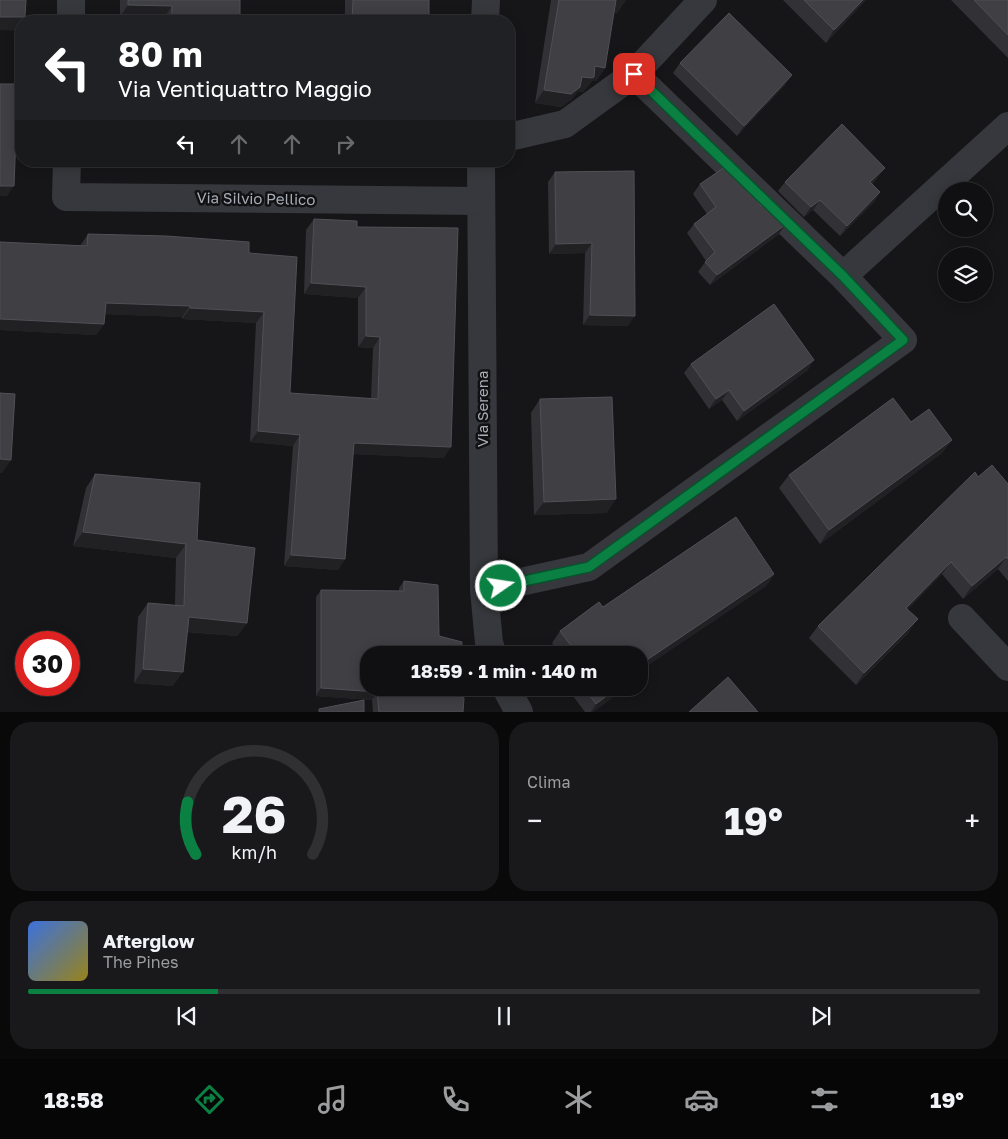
<!DOCTYPE html>
<html lang="it">
<head>
<meta charset="utf-8">
<style>
	:root { --surface:#101012; --page:#19191b; --text:#f1f3f6; --muted:#9c9d9f; --line:#303032; --accent:#0b8043 }
	body { margin:0; font-family:"Golos Text",sans-serif; background:var(--page); color:var(--text); height:100vh; display:flex; flex-direction:column; font-size:19px; white-space:nowrap }
	* { box-sizing:border-box; margin:0 }
	p { font-size:16px; color:var(--muted) }
	.icon { flex:none; width:28px; height:28px; fill:none; stroke:currentColor; stroke-width:2; stroke-linecap:round; stroke-linejoin:round }
	.map { position:relative; height:712px; overflow:hidden }
	.drawer { display:flex; flex-direction:column; gap:10px; padding:10px; background:#09090a; flex:1 }
	.drawer>* { flex:none }
	.banner { position:absolute; left:15px; top:15px; width:500px; height:152px; border-radius:20px; box-shadow:0 2px 12px #0003,0 0 0 1px var(--line); background:#202124; color:#fff; overflow:hidden }
	.controls { position:absolute; left:938px; top:182px; display:grid; gap:10px }
	.controls a { display:grid; place-items:center; width:55px; height:55px; border-radius:50%; background:var(--surface); box-shadow:0 2px 12px #0003,0 0 0 1px var(--line); font-size:25px }
	.speed { position:absolute; left:15px; top:631px; display:flex; gap:10px; font-size:25px; font-weight:700; text-align:center }
	.speed>* { display:grid; place-content:center; width:65px; height:65px; border-radius:50%; background:var(--surface); box-shadow:0 2px 12px #0003,0 0 0 1px var(--line); line-height:1 }
	.speed .limit { border:8px solid #d22; background:#fff; color:#111 }
	.pin { position:absolute; display:grid; place-items:center; width:42px; height:42px; color:#fff; margin:-21px; border-radius:10px; box-shadow:0 2px 8px #0006 }
	.me { position:absolute; width:55px; margin:-28px; rotate:77deg; stroke-linejoin:round; filter:drop-shadow(0 0 4px #0008) }
	.turn { display:flex; align-items:center; gap:18px; height:105px; padding:0 20px; font-size:22px }
	.turn .icon { width:65px; height:65px; stroke-width:2.5 }
	.turn b { display:block; font-size:35px; line-height:42px }
	.lanes { display:flex; align-items:center; height:48px; padding:0 20px; background:#0003; justify-content:center; gap:25px; direction:ltr }
	.lanes .off { opacity:.35 }
	.big { font-size:38px; font-weight:700; line-height:1.1 }
	.drawer .tile { flex:1; display:flex; flex-direction:column; justify-content:center; gap:8px; min-width:0; padding:0 18px; border-radius:20px; background:var(--page) }
	.drawer .dial { align-items:center; gap:0 }
	.dial svg { height:130px; overflow:visible; fill:none; stroke:var(--line); stroke-width:7; stroke-linecap:round; text-anchor:middle }
	.dial text { fill:var(--text); stroke:none }
	.song { display:flex; align-items:center; gap:15px }
	.cover { width:60px; height:60px; border-radius:8px; background:linear-gradient(135deg,hsl(220 70% 55%),hsl(50 70% 35%)) }
	.played { height:5px; border-radius:2px; background:linear-gradient(90deg,var(--accent) 20%,var(--line) 20%) }
	.keys { display:flex; justify-content:space-around; direction:ltr }
	.heat { display:flex; justify-content:space-between; align-items:center; font-size:28px; direction:ltr }
	.drawer .tiles { flex:1; display:grid; gap:10px; grid-template-columns:1fr 1fr }
	.tile:last-child { grid-column:span 2 }
	.trip { position:absolute; left:360px; top:646px; width:288px; height:50px; border-radius:20px; background:var(--surface); box-shadow:0 2px 12px #0003,0 0 0 1px var(--line); font-weight:700; line-height:50px; text-align:center }
	.tab-bar { display:flex; height:80px; justify-content:space-around; align-items:center; background:#060607; color:var(--muted) }
	.tab-bar .icon { width:35px; height:35px }
	.tab-bar .on { color:var(--accent) }
	.tab-bar b { font-size:22px; color:var(--text) }
	.map>svg:first-child { display:block }
</style>
</head>
<body>
<div class="map">
<svg width="1008" height="712" viewBox="0 0 1008 712">
	<rect width="100%" height="100%" fill="#161618"/>
	<g fill="none" stroke-linecap="round" stroke-linejoin="round">
		<path stroke="#37383d" stroke-width="28" d="M71,21V0
			M485,21L486,0
			M634,74L843,276L1008,126
			M509,137L565,124L634,74L703,0
			M67,161L66,197L481,201
			M481,161L484,590L489,643L493,655
			M484,590L589,567L903,340L843,276
			M962,618L1008,667
			M506,688L519,712"/>
	</g>
	<path fill="#323236" d="M120,0H240V21H164V18L120,17Z
		M345,0H429V21H345Z
		M551,0H626L617,13L614,12L605,68L596,81H592L583,92L578,91L571,100L561,107L535,103Z
		M783,0H866L826,43Z
		M951,0H1008V58Z
		M680,63L785,85L737,136L673,73Z
		M188,161H243L240,165L188,168Z
		M634,171L628,326L583,325L585,253L549,254L548,182L555,172Z
		M878,177L872,184L880,192L874,202L840,236L813,210L804,217L778,191L785,182Z
		M700,184L761,206L785,225L778,235L710,285L698,272L706,261L687,233L694,224L707,214L693,194Z
		M314,219L357,227L444,458L353,454L345,559L338,570L284,566L293,446L250,442L256,323L182,319V317L105,314L104,324L96,335L0,330V242L80,246L88,234L249,253L290,393L371,399L373,348L358,347V298L304,294L306,230Z
		M691,364L808,370L737,421L722,400L709,409L684,373Z
		M540,399L607,513L534,515L531,413Z
		M911,422L952,440L942,453L820,544L779,488L789,475Z
		M95,474L197,540L247,623L237,636L187,632L173,686L134,683L138,617L148,603L175,605L176,558L73,546L86,488Z
		M978,477L1008,484V581L998,569L963,599L942,574L908,609L909,632L856,685L809,638L818,626Z
		M774,574L766,586L645,667L639,655H560L552,643L560,631L603,607Z
		M404,581L439,636L457,695L463,712H373L372,700L316,696V597L321,590L399,591V588Z
		M567,688H625L593,712H585Z"/>
	<path fill="#212124" d="M615,0H626L617,13L607,11Z
		M863,0H866L826,43L834,30Z
		M128,5L172,6L164,18L120,17Z
		M0,17H25L22,21H21V23L16,31L0,30Z
		M595,66L605,68L596,81H592L583,92L578,91L571,100L561,107L535,103L544,90L582,77Z
		M792,75L785,85L737,136L744,126Z
		M193,161H243L240,165L188,168Z
		M885,168L878,177L863,192L870,182Z
		M0,186H14L7,196H0Z
		M880,192L874,202L840,236L847,226Z
		M820,200L813,210L804,217L811,207Z
		M785,225L778,235L710,285L717,275Z
		M592,243L585,253L549,254L556,244Z
		M311,283L366,287L358,298L304,294Z
		M106,303L190,306L182,317L99,314Z
		M190,308L264,312L256,323L182,319Z
		M590,315L635,316L628,326L583,325Z
		M0,319L104,324L96,335L0,330Z
		M366,336L380,337L373,348L358,347Z
		M814,360L808,370L737,421L744,411Z
		M729,390L722,400L709,409L716,399Z
		M258,431L300,435L293,446L250,442Z
		M952,440L942,453L820,544L829,530Z
		M354,443L451,447L444,458L346,454Z
		M0,459L11,460L2,473H0Z
		M616,499L607,513L534,515L544,502Z
		M83,532L186,544L176,558L73,546Z
		M291,555L345,559L338,570L284,566Z
		M1006,557L998,569L963,599L972,586Z
		M951,562L942,574L898,620L906,608Z
		M774,574L766,586L645,667L639,677V669L644,662Z
		M189,617L247,623L237,636L180,631Z
		M918,619L909,632L856,685L864,673Z
		M143,669L183,672L173,686L134,683Z
		M321,688L377,692L372,700L316,696Z
		M617,688H625L593,712H591L596,704Z"/>
	<path fill="#3f3f44" stroke="#4f5156" d="M0,0H26L25,17H0Z
		M128,0H240V21H172V6L128,5Z
		M353,0H429V21H352Z
		M559,0H616L605,68L595,66L594,77L592,78L582,77L580,87L571,94L544,90Z
		M804,0H863L834,30Z
		M974,0H1008V35Z
		M729,13L792,75L744,126L680,63Z
		M0,84H18L14,186H0Z
		M842,124L885,168L870,182L880,192L847,226L820,200L811,207L785,182Z
		M725,167L752,193L761,206L763,204L785,225L717,275L705,262L715,252L694,224L716,207L700,184Z
		M634,171L635,316L590,315L592,243L556,244L555,172Z
		M314,219L357,221V227L458,228L451,447L354,443L345,559L291,555L300,435L258,431L264,312L190,308V306L106,303L104,324L0,319V242L87,246L88,234L166,236L249,242V253L297,257L290,393L378,399L380,337L366,336V287L311,283Z
		M774,304L814,360L744,411L729,390L716,399L691,364Z
		M0,393L15,394L11,460L0,459Z
		M612,397L616,499L544,502L540,399Z
		M893,398L911,422L929,409L952,440L829,530L789,475Z
		M992,465L1008,484V559L1006,557L972,586L951,562L906,608L918,619L864,673L818,626L975,472L978,477Z
		M95,474L200,483L197,540L255,548L247,623L189,617L183,672L143,669L148,603L184,606L186,544L83,532Z
		M736,517L774,574L644,662L647,665L639,671V655H578L560,631L599,602L603,607Z
		M404,581L438,585L439,636L462,642L461,655H369V688H457V695L464,698L463,712H379L377,692L321,688V590L404,591Z
		M728,677L758,712H689Z
		M584,688H617L596,704Z
		M364,700V712H319V709Z"/>
	<g fill="none" stroke-linecap="round" stroke-linejoin="round">
		<defs>
			<path id="route" d="M501,586L589,567L903,340L843,276L634,74"/>
		</defs>
		<use href="#route" stroke="#07532c" stroke-width="12"/>
		<use href="#route" stroke="#0b8043" stroke-width="9"/>
	</g>
	<g text-anchor="middle" dominant-baseline="central" stroke-width="5" stroke-linejoin="round" paint-order="stroke">
		<g font-size="15" fill="#a8adb8" stroke="#111113">
			<text transform="translate(256 198) rotate(1)">Via Silvio Pellico</text>
			<text transform="translate(482 409) rotate(-90)">Via Serena</text>
		</g>
	</g>
</svg>
<div class="controls">
<a><svg class="icon" aria-label="search" viewBox="0 0 24 24"><circle cx="10" cy="10" r="6"/><path d="M15 15l6 6"/></svg></a>
<a><svg class="icon" aria-label="layers" viewBox="0 0 24 24"><path d="M12 4l9 5-9 5-9-5zM3 14l9 5 9-5"/></svg></a>
</div>
<div class="speed"><div class="limit">30</div></div>
<div class="pin" style="left:634px;top:74px;background:#d93025"><svg class="icon" aria-label="arrive" viewBox="0 0 24 24"><path d="M6 21V4h12l-3 4 3 4H6"/></svg></div>
<svg class="me" style="left:501px;top:586px" viewBox="-20 -20 40 40"><circle r="17" fill="#0b8043" stroke="#fff" stroke-width="3"/><path d="M0-11L8 9 0 5-8 9z" fill="#fff"/></svg>
<div class="trip">18:59 · 1 min · 140 m</div>
<div class="banner">
<div class="turn"><svg class="icon" aria-label="left" viewBox="0 0 24 24"><path d="M17 20v-9H6M10 6l-5 5 5 5"/></svg><div><b>80 m</b>Via Ventiquattro Maggio</div></div>
<div class="lanes"><svg class="icon" aria-label="left" viewBox="0 0 24 24"><path d="M17 20v-9H6M10 6l-5 5 5 5"/></svg><svg class="icon off" aria-label="ahead" viewBox="0 0 24 24"><path d="M12 20V5M6 11l6-6 6 6"/></svg><svg class="icon off" aria-label="ahead" viewBox="0 0 24 24"><path d="M12 20V5M6 11l6-6 6 6"/></svg><svg class="icon off" aria-label="right" viewBox="0 0 24 24"><path d="M7 20v-9h11M14 6l5 5-5 5"/></svg></div>
</div>
</div>
<section class="drawer">
<div class="tiles">
<div class="tile dial"><svg viewBox="0 0 100 80">
<path d="M14 69A42 42 0 1 1 86 69"/>
<path d="M14 69A42 42 0 0 1 9 37" stroke="#0b8043"/>
<text x="50" y="56" font-size="32" font-weight="700">26</text>
<text x="50" y="72" font-size="11">km/h</text>
</svg></div>
<div class="tile"><p>Clima</p>
<div class="heat"><a>−</a><b class="big">19°</b><a>+</a></div>
</div>
<div class="tile">
<div class="song"><i class="cover"></i><div><b>Afterglow</b><p>The Pines</p></div></div>
<div class="played"></div>
<div class="keys"><svg class="icon" aria-label="previous" viewBox="0 0 24 24"><path d="M18 5L8 12l10 7zM5 5v14"/></svg><svg class="icon" aria-label="pause" viewBox="0 0 24 24"><path d="M8 5v14M16 5v14"/></svg><svg class="icon" aria-label="next" viewBox="0 0 24 24"><path d="M6 5l10 7-10 7zM19 5v14"/></svg></div>
</div>
</div>
</section>
<nav class="tab-bar">
<b>18:58</b>
<svg class="icon on" aria-label="directions" viewBox="0 0 24 24"><path d="M12 3l9 9-9 9-9-9zM9 14v-3h6M13 9l2 2-2 2"/></svg>
<svg class="icon" aria-label="music" viewBox="0 0 24 24"><path d="M9 18V5l10-2v13"/><circle cx="6" cy="18" r="3"/><circle cx="16" cy="16" r="3"/></svg>
<svg class="icon" aria-label="phone" viewBox="0 0 24 24"><path d="M5 4h4l2 5-3 2q2 4 5 5l2-3 5 2v4C11 20 4 13 5 4z"/></svg>
<svg class="icon" aria-label="climate" viewBox="0 0 24 24"><path d="M12 3v18M4 7l16 10M4 17L20 7"/></svg>
<svg class="icon" aria-label="car" viewBox="0 0 24 24"><path d="M5 17H2v-5l4-1 3-4h7l3 4 3 1v5h-3M9 17h6M6 11h13"/><circle cx="7" cy="17" r="2"/><circle cx="17" cy="17" r="2"/></svg>
<svg class="icon" aria-label="filters" viewBox="0 0 24 24"><path d="M4 7h16M4 17h16"/><circle cx="9" cy="7" r="2"/><circle cx="15" cy="17" r="2"/></svg>
<b>19°</b>
</nav>
</body>
</html>
